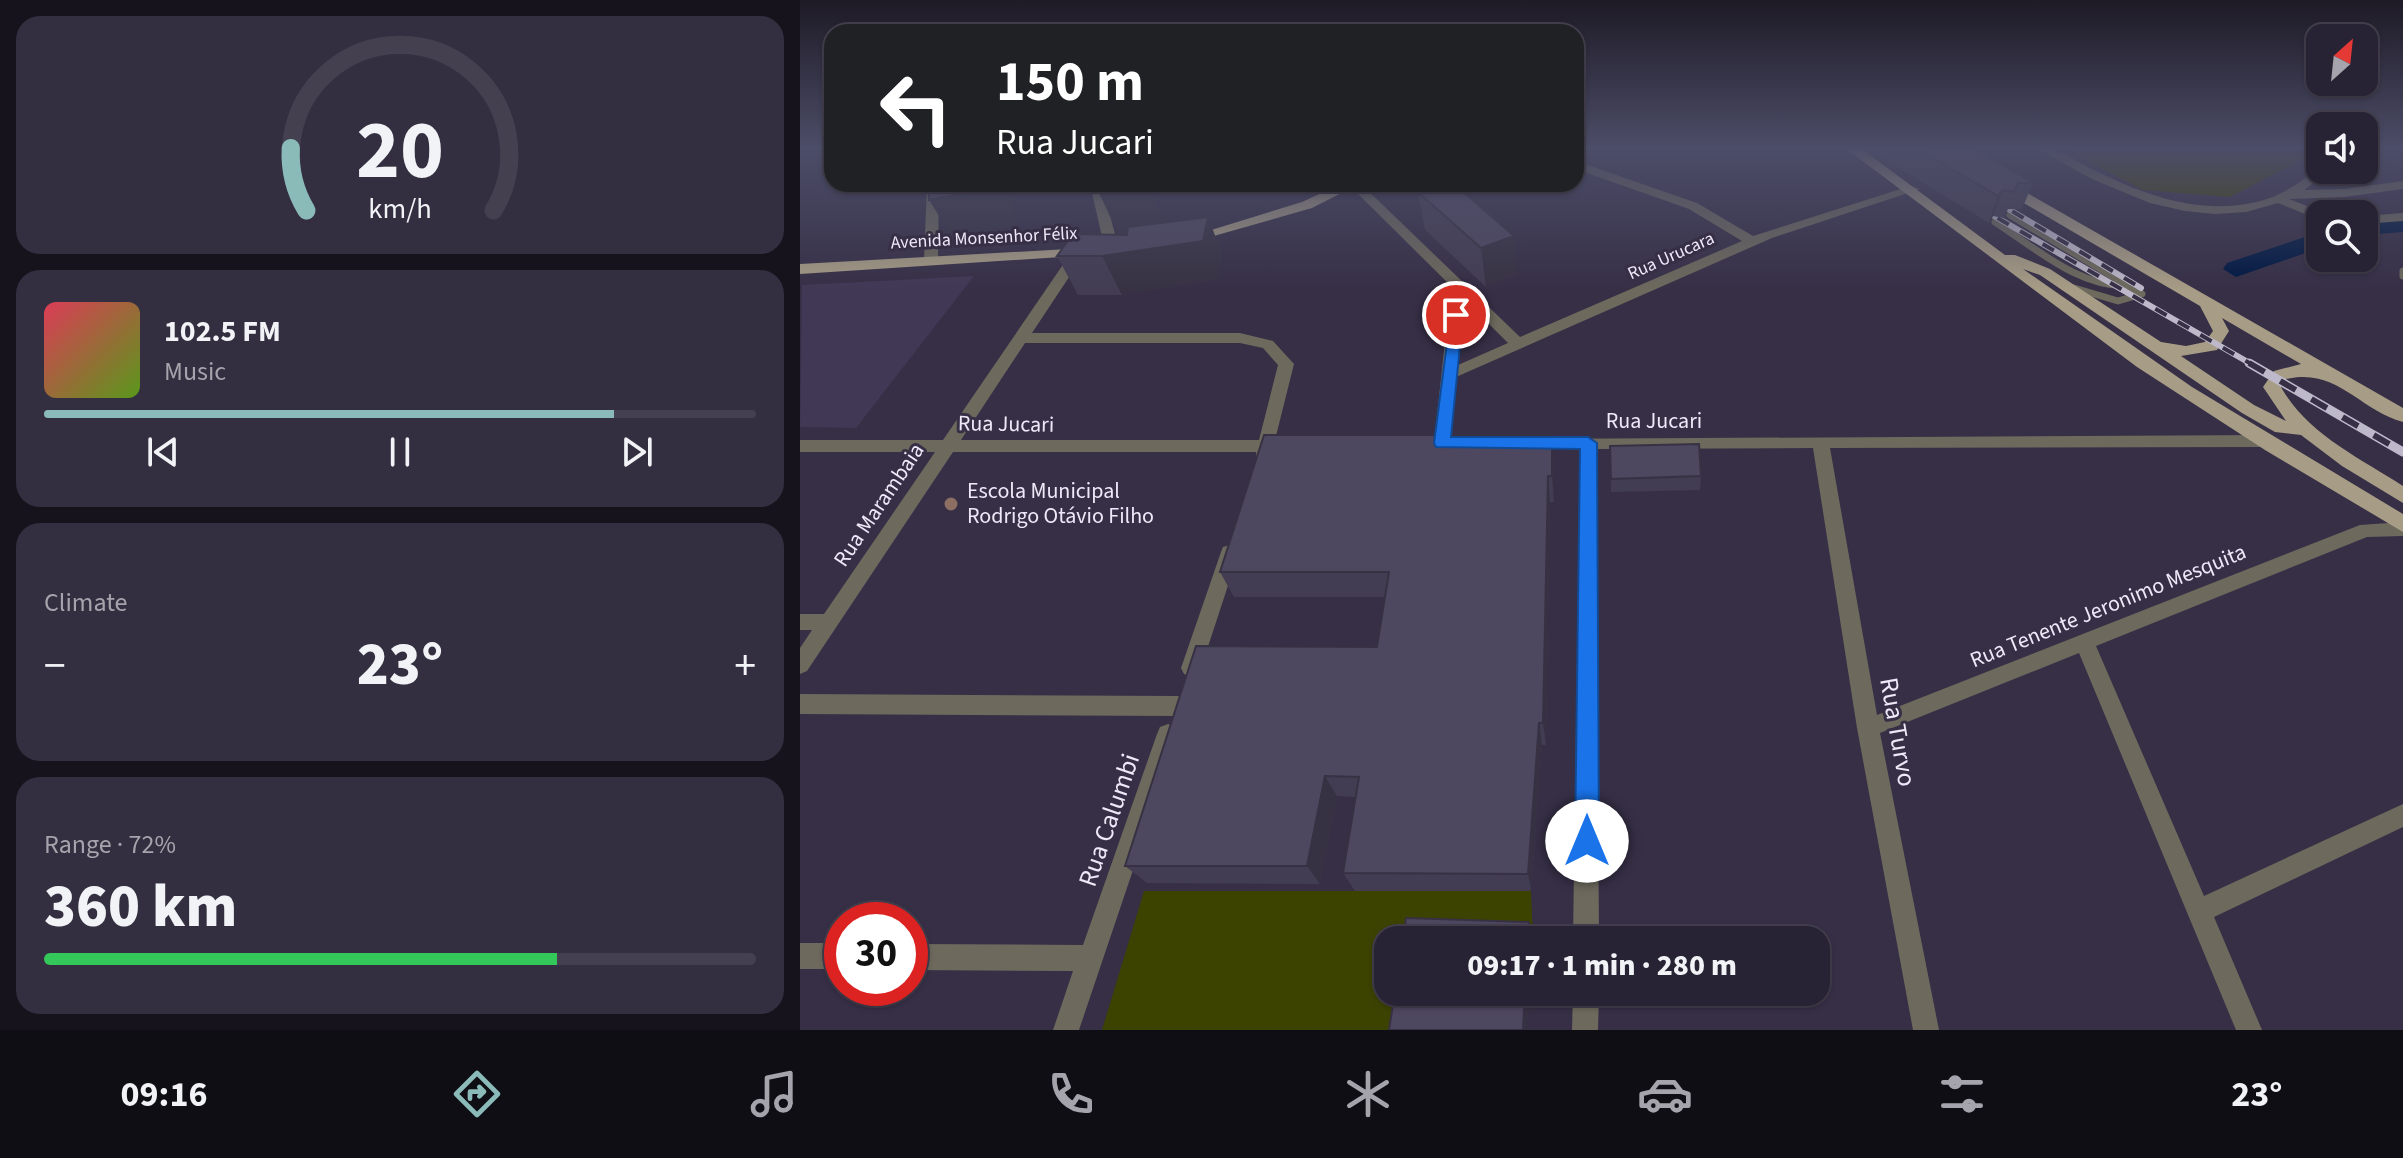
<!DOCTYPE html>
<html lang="en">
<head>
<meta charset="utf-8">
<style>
	:root { --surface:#282334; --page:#342f40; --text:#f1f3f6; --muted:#a5a4ac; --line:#44404f; --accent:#8bbbb9 }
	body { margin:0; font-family:"Source Sans 3",sans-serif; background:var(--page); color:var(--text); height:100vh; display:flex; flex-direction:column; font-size:30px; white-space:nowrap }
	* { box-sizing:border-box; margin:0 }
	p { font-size:26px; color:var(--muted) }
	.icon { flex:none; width:44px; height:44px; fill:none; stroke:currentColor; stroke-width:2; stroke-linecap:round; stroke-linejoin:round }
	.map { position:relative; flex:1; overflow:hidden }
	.panel { display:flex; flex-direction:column; gap:16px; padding:16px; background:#16131d; width:800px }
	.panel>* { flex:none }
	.guide { position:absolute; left:24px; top:24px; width:760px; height:168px; border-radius:24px; box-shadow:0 2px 6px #0004,0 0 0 2px var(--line); background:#202124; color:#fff; overflow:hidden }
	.needle { width:52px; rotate:27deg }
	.buttons { position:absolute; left:1506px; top:24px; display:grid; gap:16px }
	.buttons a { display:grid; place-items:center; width:72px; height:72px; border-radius:16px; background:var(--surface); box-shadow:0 2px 6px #0004,0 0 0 2px var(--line); font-size:40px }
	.speed { position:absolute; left:24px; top:902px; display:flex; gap:16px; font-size:40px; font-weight:700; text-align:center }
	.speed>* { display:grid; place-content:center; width:104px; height:104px; border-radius:50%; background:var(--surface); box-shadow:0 2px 6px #0004,0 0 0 2px var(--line); line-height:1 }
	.speed .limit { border:12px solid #d22; background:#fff; color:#111 }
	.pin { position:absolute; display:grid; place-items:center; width:68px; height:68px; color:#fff; margin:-34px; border:4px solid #fff; border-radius:50%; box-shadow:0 2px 8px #0007 }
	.me { position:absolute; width:88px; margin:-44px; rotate:0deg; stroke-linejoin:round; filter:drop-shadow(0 0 6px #0008) }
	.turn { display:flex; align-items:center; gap:28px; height:168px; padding:0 40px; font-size:36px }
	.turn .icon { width:104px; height:104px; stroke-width:2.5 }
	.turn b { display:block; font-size:56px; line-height:68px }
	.big { font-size:60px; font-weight:800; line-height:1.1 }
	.panel .card { flex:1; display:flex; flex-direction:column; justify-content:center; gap:12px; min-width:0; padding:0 28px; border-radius:24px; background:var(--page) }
	.panel .dial { align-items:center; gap:0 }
	.dial svg { height:208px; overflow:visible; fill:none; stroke:var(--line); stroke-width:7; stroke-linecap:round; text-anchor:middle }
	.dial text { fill:var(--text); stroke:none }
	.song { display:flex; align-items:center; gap:24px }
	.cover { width:96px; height:96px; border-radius:12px; background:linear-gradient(135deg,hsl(350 70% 55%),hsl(90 70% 35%)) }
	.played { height:8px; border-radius:4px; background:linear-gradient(90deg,var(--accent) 80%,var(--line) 80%) }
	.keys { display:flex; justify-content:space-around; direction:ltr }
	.heat { display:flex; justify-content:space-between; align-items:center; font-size:44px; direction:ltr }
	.charge { height:12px; border-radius:6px; background:linear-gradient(90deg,#34c759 72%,var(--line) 0) }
	.trip { position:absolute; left:574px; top:926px; width:456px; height:80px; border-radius:24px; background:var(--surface); box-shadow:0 2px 6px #0004,0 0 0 2px var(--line); font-weight:800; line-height:80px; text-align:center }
	.tab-bar { display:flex; height:128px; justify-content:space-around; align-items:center; background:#100e15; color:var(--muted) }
	.tab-bar .icon { width:56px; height:56px }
	.tab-bar .on { color:var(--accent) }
	.tab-bar b { font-size:36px; color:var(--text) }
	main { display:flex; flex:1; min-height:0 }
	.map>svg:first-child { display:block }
</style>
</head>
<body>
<main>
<section class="panel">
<div class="card dial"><svg viewBox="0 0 100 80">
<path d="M14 69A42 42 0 1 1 86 69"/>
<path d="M14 69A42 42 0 0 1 8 45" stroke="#8bbbb9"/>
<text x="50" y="56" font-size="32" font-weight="700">20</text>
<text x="50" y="72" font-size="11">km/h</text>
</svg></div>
<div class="card">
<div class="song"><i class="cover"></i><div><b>102.5 FM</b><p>Music</p></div></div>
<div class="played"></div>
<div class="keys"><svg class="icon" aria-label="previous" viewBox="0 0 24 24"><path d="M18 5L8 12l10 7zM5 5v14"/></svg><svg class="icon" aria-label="pause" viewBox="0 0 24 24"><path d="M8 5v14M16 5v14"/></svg><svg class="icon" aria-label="next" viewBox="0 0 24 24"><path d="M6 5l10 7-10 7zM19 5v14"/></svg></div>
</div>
<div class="card"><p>Climate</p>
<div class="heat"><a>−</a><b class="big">23°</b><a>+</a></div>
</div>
<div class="card"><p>Range · 72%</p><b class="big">360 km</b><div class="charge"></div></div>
</section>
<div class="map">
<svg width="1603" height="1030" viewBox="0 0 1603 1030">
	<rect width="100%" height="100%" fill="#362f46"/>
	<path fill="#413855" d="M174,276L56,428L0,427L2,285Z"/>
	<path fill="#3c4200" d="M1261,147H1520V150L1430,197L1343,190Z
		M344,891H731L733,938L616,934L615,940H588V992H607L601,1030H302Z"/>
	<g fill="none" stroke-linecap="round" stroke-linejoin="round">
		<path fill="#011943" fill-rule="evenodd" d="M1603,218V232L1564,235V221Z
			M1520,232V248L1436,277L1423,269L1427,263Z"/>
		<path stroke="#6d695d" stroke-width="7" d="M1210,215L1342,294L1318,301L1274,288
			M1195,222C1234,247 1283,291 1332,285
			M1603,271V276"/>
		<path fill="#6d695d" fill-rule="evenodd" d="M1234,147C1259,147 1280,164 1302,174C1356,200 1414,218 1473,197C1490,190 1505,178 1520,168L1531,170L1504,190L1544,189L1603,181V189L1544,197L1489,199L1525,213L1520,214V220L1478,203L1446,212L1415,214L1385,211L1350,203L1292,179Z
			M776,161L897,203L953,236L1110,186L1120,189L972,238L656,377L650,443L648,447H636L634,443L651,286L548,184H561L720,337L942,241L889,209L776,169ZM664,299L708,343L658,365Z
			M127,184H139L138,260L131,264L124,260Z
			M290,184H302L319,250L317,253H307L305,250Z
			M1603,213V221L1564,224V216Z
			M278,249L285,253L232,333H440L473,341L494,364L475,440L491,442L493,446L491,450L472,452L469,460H457L456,452H153L7,671L0,674V648L12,630H0V614H24L135,452H0V440H143L273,250ZM225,343H440L463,348L478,365L459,440H161Z
			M1467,435L1475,441L1467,447L1030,448L1077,715L1560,525L1603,522V536L1567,537L1296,646L1404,896L1603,804V827L1414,917L1462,1030H1436L1279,653L1080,733L1139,1030H1113L1057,728L1013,448L796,449L799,940H773L780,449H730L724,447L722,443L724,439Z
			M430,545L437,547L439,552L401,668L398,674L391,677L384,674L381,668L421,552L423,547Z
			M0,694L378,696L386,699L389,706L386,713L378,716L0,714Z
			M368,724L376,727L379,734L279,1030H253L273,971L110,970V944L283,945L357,734L360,727Z
			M0,943H42V969H0Z
			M773,992H799L798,1030H772Z"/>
		<path fill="#a79c85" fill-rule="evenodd" d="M1044,147H1059L1205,255H1215L1250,269L1361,342L1386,346L1405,342L1413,331L1400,306L1198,188V182H1208L1603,408V422C1559,410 1537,367 1486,379L1481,387C1507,434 1560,458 1603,486V503L1542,466L1501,435L1475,432L1442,413L1240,275L1223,269L1392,387L1603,514V532L1465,450L1337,367ZM1422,318L1501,364L1474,371L1463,387L1486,421L1454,405L1381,356L1417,350L1429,331Z
			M541,184H559L512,208L389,243L382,239L502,202Z
			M286,248L291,249V255L0,274V264Z"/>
		<defs>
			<path id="rail-far1" d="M1190,198L1341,288
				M1175,205L1453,365"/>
			<path id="rail" d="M1449,363L1603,452"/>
		</defs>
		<use href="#rail-far1" stroke="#beb9ca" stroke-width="6"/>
		<use href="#rail" stroke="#beb9ca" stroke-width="9"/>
		<use href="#rail-far1" stroke="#362f46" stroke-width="4" stroke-dasharray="13" stroke-linecap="butt"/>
		<use href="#rail" stroke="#362f46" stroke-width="6" stroke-dasharray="18" stroke-linecap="butt"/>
	</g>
	<path fill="#433d53" d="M1064,147H1170L1233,183L1222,209H1208L1204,218L1193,216L1189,223Z
		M350,184L362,223L408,217L422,255L419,279L322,295H278L257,256L327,235V229L317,231Z
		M618,192L718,274L686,287L625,230Z
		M752,435L754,502H750L746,745H742L731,891H555L543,873L556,797L537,796L520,884L347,883L325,866L577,647L585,597H434L420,572Z
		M810,446L901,476L900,490L811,492Z"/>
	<path fill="#373243" d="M194,184H206L213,197L215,226L153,238L129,200Z
		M345,184H350L362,223L317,231L299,193Z
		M1203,190L1193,216L1189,223L1198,196Z
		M408,217L422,255L419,279L322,295L302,256Z
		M714,236L718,274L686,287L681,248Z
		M752,435L754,462V502L752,476Z
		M748,476L750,502L746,745L743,723Z
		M739,723L742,745L731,891L728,874Z
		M525,776L537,796L520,884L507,866Z
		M729,922L733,938V940H728Z
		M725,992H730L728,1030H723Z"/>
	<path fill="#4e4760" stroke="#373243" stroke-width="2" d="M1114,147H1170L1233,183H1218L1214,192L1203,190L1198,196Z
		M129,184H194V188L129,200Z
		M297,184H345L346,186L299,193Z
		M640,184H654L714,236L681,248L618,192Z
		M408,217L403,241L302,256H257L273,234L327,235L328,227Z
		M464,435H752V476H748L743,723H739L728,874L543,873L559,777L525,776L507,866H325L396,646L577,647L589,572H420Z
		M899,444L901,476L811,479L810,446Z
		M606,918L729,922L728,940H603Z
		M595,992H725L723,1030H589Z"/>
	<linearGradient id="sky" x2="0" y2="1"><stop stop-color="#1e1a26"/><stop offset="0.51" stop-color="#4c4d68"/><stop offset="1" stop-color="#4c4d68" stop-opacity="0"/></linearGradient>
	<rect width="1603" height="291" fill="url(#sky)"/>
	<path fill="#1a73e8" stroke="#114b97" stroke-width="2" d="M651,312L663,315L651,437H788L797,443L799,841L795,850L787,853L778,850L775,841L780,449L636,447L634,443Z"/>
	<circle fill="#8d6e63" stroke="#362f46" stroke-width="3" cx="151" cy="504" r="8"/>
	<g text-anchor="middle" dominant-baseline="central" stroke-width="6" stroke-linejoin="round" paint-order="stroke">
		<g font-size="18" fill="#ede9f8" stroke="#362f46">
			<text transform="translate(184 238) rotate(-3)">Avenida Monsenhor Félix</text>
			<text transform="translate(871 256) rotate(-24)">Rua Urucara</text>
		</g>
		<g font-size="22" fill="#ede9f8" stroke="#362f46">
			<text x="854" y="421">Rua Jucari</text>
			<text transform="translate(206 424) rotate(1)">Rua Jucari</text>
			<text transform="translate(79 505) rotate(-56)">Rua Marambaia</text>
			<text transform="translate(1308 606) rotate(-22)">Rua Tenente Jeronimo Mesquita</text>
		</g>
		<g font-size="22" fill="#ede9f8" stroke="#362f46" text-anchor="start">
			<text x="167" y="491">Escola Municipal<tspan x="167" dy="25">Rodrigo Otávio Filho</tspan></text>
		</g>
		<g font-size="26" fill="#ede9f8" stroke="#362f46">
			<text transform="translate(1098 732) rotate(80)">Rua Turvo</text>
			<text transform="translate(309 820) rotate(-71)">Rua Calumbi</text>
		</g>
	</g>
</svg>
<div class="buttons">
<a><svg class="needle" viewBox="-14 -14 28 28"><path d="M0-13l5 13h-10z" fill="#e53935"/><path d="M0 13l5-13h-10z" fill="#a5a4ac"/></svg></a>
<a><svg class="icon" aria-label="sound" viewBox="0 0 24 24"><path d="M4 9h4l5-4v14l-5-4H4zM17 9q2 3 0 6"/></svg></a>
<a><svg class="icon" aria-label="search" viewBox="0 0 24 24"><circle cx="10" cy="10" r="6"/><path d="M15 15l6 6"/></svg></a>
</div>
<div class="speed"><div class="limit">30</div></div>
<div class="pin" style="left:656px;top:315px;background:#d93025"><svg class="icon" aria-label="arrive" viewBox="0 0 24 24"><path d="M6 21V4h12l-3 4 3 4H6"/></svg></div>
<svg class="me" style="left:787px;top:841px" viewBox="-20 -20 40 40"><circle r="19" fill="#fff"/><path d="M0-13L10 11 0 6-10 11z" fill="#1a73e8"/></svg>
<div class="trip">09:17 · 1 min · 280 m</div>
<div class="guide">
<div class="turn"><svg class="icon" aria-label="left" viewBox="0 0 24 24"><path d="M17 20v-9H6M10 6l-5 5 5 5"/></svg><div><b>150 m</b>Rua Jucari</div></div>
</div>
</div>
</main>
<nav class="tab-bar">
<b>09:16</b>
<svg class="icon on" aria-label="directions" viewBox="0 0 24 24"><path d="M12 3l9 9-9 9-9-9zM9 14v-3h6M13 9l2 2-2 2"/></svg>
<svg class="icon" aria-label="music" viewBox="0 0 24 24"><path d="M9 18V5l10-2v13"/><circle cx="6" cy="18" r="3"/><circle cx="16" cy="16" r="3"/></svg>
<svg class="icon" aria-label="phone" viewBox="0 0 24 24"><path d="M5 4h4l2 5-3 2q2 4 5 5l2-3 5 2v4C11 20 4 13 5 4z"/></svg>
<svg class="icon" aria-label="climate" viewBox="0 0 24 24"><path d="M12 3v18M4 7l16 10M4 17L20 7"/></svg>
<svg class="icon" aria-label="car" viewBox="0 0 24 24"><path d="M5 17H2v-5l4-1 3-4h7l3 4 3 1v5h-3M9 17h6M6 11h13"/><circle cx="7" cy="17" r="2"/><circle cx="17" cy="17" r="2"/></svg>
<svg class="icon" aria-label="filters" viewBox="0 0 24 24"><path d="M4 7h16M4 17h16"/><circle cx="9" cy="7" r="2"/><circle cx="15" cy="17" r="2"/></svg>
<b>23°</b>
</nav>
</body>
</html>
